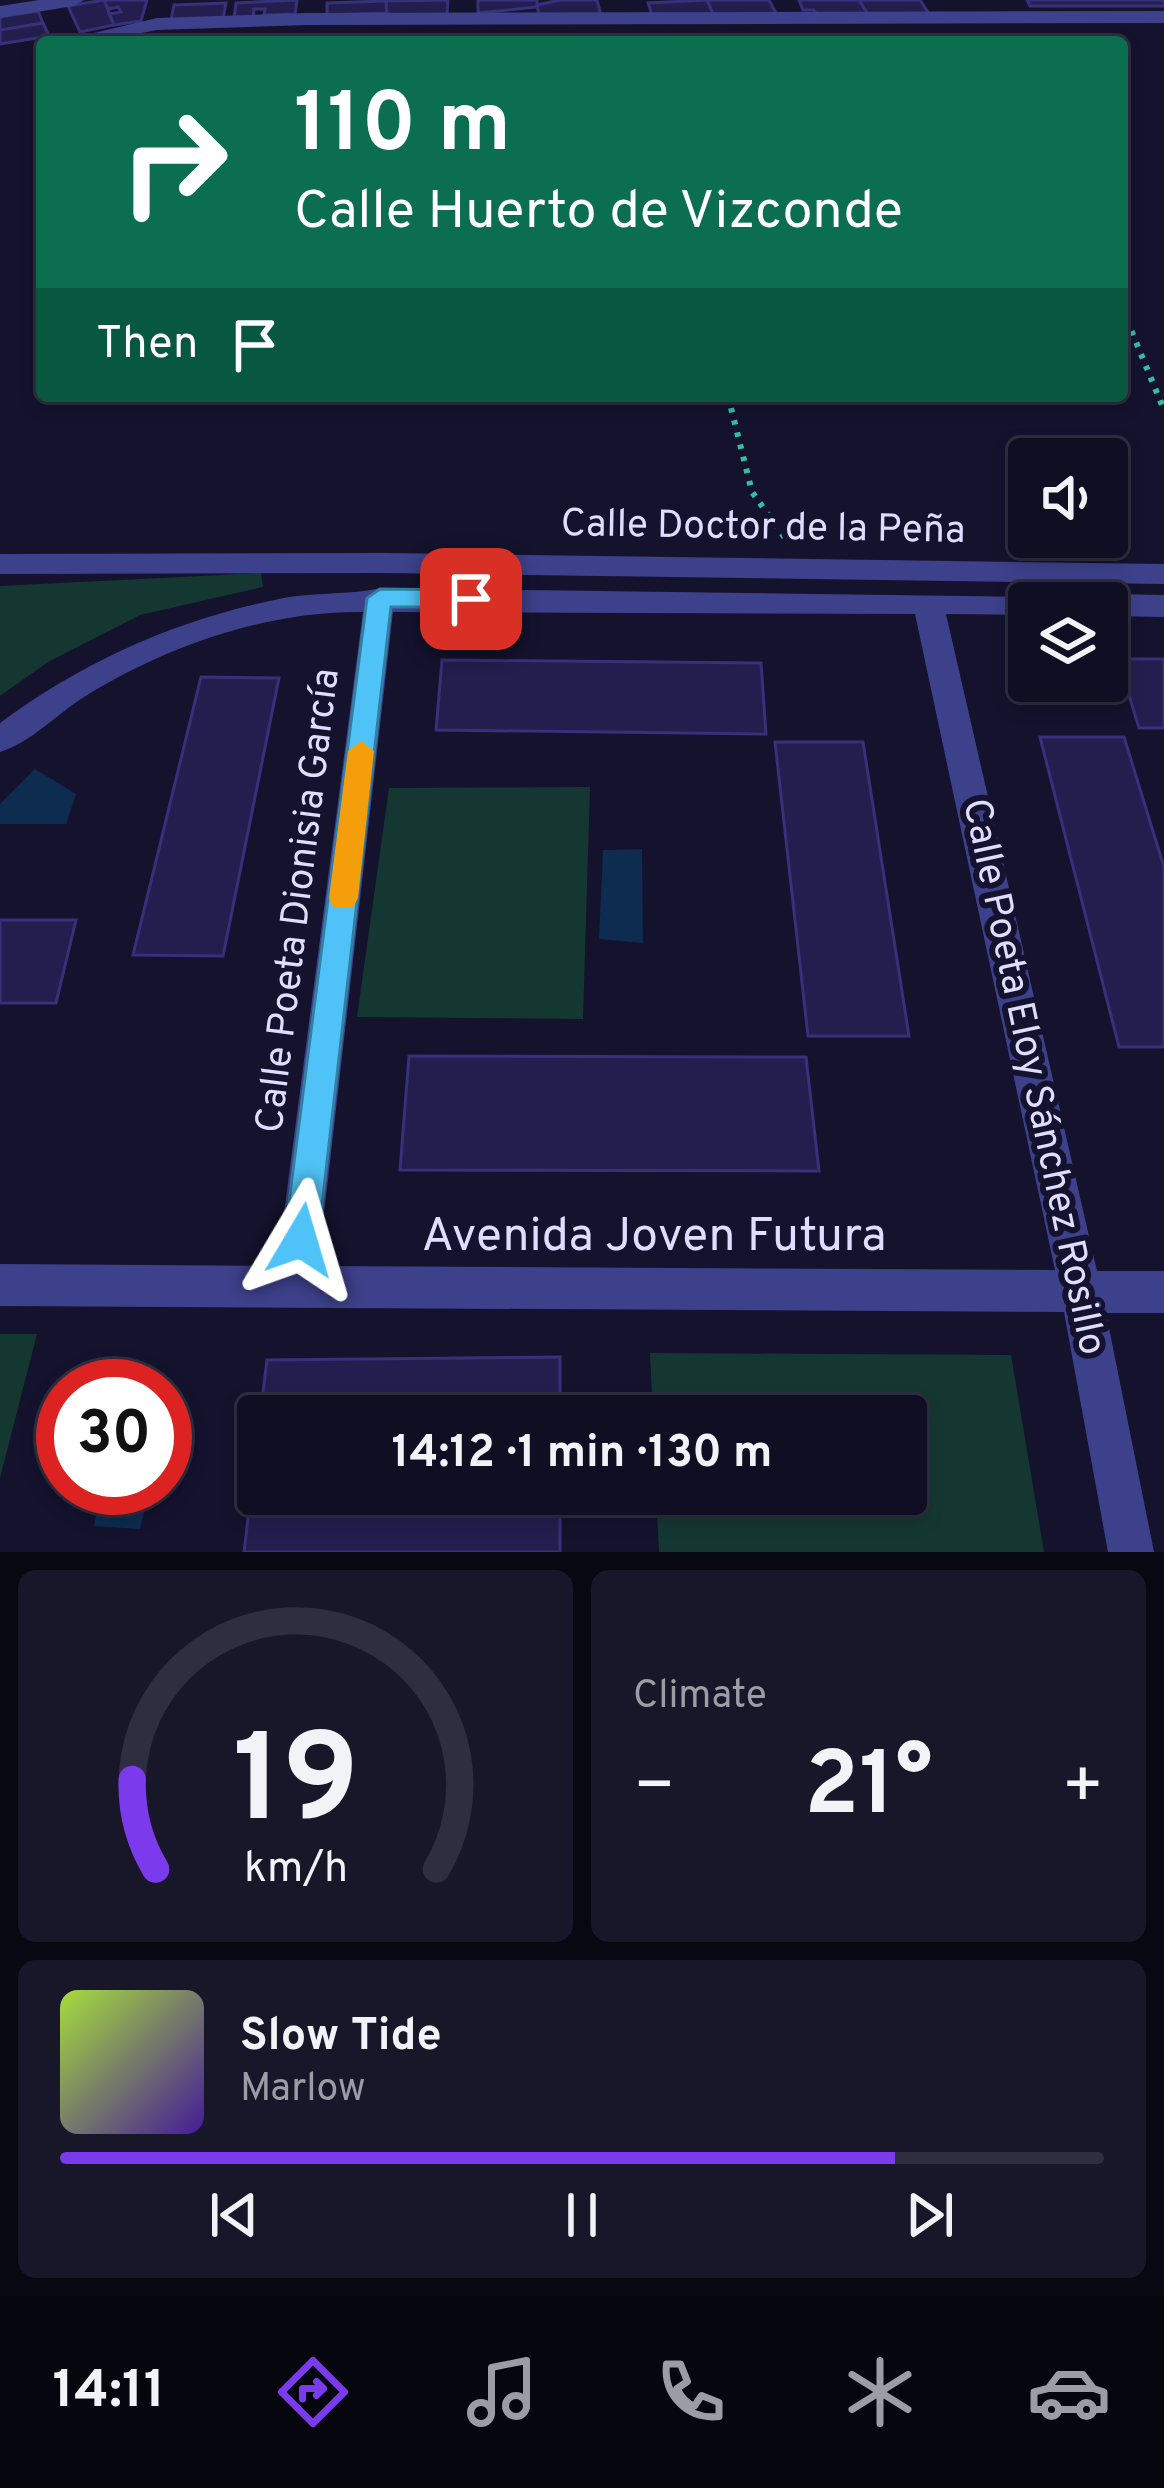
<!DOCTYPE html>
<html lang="en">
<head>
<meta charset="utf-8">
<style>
	:root { --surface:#0f0e22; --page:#18172a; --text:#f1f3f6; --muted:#9b9ca5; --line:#2f2e40; --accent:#7c3aed }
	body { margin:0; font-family:Overpass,sans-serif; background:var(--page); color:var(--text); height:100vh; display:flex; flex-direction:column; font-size:45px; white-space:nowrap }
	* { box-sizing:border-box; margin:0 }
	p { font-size:39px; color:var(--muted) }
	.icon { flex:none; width:66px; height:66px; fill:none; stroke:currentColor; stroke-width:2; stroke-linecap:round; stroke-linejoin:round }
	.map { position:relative; height:1552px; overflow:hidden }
	.details { display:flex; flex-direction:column; gap:18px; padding:18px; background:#080813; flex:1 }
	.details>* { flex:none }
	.hud { position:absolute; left:36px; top:36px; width:1092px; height:366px; border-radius:12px; box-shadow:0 6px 18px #0003,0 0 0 3px var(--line); background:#0b6e4f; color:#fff; overflow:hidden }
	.tools { position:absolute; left:1008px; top:438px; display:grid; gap:24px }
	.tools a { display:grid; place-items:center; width:120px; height:120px; border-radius:12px; background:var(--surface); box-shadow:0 6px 18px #0003,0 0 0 3px var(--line); font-size:60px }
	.speed { position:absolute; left:36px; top:1359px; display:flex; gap:24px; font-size:60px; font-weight:700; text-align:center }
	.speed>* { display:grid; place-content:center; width:156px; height:156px; border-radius:50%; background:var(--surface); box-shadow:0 6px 18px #0003,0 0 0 3px var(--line); line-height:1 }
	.speed .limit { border:18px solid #d22; background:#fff; color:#111 }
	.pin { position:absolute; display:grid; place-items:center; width:102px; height:102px; color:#fff; margin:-51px; border-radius:24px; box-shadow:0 6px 18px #0006 }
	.me { position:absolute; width:132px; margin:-66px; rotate:7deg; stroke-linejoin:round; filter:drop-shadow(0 0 9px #0008) }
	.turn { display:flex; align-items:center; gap:42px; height:252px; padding:0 60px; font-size:54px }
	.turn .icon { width:156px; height:156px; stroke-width:2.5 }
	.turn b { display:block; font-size:84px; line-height:102px }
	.then { display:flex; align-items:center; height:114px; padding:0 60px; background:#0003; gap:24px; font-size:45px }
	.big { font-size:90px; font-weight:700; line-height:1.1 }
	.details .widget { flex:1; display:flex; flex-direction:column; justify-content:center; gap:18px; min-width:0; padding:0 42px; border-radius:18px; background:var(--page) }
	.details .dial { align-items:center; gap:0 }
	.dial svg { height:312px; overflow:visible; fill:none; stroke:var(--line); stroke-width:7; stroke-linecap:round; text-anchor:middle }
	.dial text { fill:var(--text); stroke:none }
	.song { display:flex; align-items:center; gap:36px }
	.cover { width:144px; height:144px; border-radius:18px; background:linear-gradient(135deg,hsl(80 70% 55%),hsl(260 70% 35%)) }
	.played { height:12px; border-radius:6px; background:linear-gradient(90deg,var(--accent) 80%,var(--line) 80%) }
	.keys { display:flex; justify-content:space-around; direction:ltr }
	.heat { display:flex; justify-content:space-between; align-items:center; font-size:66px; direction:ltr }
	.details .tiles { flex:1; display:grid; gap:18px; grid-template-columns:1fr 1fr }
	.widget:last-child { grid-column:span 2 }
	.trip { position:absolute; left:237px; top:1395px; width:690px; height:120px; border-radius:12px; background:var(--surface); box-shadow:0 6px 18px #0003,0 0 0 3px var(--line); font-weight:700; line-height:120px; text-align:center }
	.tabs { display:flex; height:192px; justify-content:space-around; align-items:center; background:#06060e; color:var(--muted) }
	.tabs .icon { width:84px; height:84px }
	.tabs .current { color:var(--accent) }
	.tabs b { font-size:54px; color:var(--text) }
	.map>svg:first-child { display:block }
</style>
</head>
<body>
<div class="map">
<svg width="1164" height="1552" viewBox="0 0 1164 1552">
	<rect width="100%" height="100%" fill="#14122d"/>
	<path fill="#153732" d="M261,573L263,587L140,615L48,662L0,696V586Z
		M590,787L583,1019L357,1017L389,788Z
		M0,1334H37L0,1478Z
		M650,1353L1011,1355L1044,1552H659L656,1494H906V1416H653Z"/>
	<path fill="#0d2c50" d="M35,769L76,794L66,824H0V804Z
		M642,849L643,943L599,939L603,850Z
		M101,1488H150L140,1529L94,1526Z"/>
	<path fill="#231e4e" stroke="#37307a" stroke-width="3" d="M104,0L114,25L80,32L68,6Z
		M104,0H147L141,21L114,25L109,14L121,12L118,7L108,9Z
		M297,0L295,14L264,15L265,9H254L253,18L234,19L236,3Z
		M448,0L447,14L387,16L386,1Z
		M478,0H537V7L478,13Z
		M560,0H597L601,15H539L537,5Z
		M707,0L714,16L652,15L648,3Z
		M707,0H769L777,15L714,16Z
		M799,0H859L869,16H818L814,10H803Z
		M859,0H920L931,17L869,16Z
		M1027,0H1164V6H1030Z
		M386,1L387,13L327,15V3Z
		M226,3L223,19L171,20L174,5Z
		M38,11L43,23L0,30V17Z
		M43,23L49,36L0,44V30Z
		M1118,659H1164V728H1139Z
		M442,660L761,663L766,734L436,730Z
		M201,677L279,678L223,956L133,955Z
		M1040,737H1124L1164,867V1047H1119Z
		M775,742H863L909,1036H808Z
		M0,920H76L56,1003H0Z
		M409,1056L806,1057L819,1171L400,1170Z
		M560,1357V1416H260L267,1360Z
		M258,1435V1494H560V1552H244Z"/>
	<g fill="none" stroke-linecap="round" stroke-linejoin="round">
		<path stroke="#31bfa9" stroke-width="6" stroke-dasharray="4.5 8" stroke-linecap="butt" d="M1122,308L1164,410
			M728,396L752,492L785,538"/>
		<path fill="#3d418b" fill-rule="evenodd" d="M39,0H84L74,6L0,18V6Z
			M1164,11V23L307,25L157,30L96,42H56L157,18L307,13Z
			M384,553L1164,564V584L384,573L0,574V554Z
			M380,588L1040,597L1043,603H1029V615L946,614L1097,1271H1164V1313H1106L1154,1552H1108L1064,1312L0,1306V1264L277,1266L363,612C266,611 166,646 84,697C57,714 30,743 0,752V723C84,661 176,620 279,599C311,592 353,595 380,588ZM393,612L915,614L1055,1270L318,1266Z
			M1107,594L1164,595V617L1107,616V603H1093Z"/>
	</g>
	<path fill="#4fc3f7" stroke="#337fa1" stroke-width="3" d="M380,589L471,590L484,599L471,607H391L318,1240L313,1252L301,1257L289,1252L284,1240L367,598Z"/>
	<path fill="#f59e0b" d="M361,741L374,751L358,898L353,907H333L329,898L348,751Z"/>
	<g text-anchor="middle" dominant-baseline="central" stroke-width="12" stroke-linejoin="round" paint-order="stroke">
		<g font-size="39" fill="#deddff" stroke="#14122d">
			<text transform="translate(763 529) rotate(1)">Calle Doctor de la Peña</text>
			<text transform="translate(300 901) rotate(-83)">Calle Poeta Dionisia García</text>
			<text transform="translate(1032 1077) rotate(78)">Calle Poeta Eloy Sánchez Rosillo</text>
		</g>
		<g font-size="48" fill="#deddff" stroke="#14122d">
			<text x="654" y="1238">Avenida Joven Futura</text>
		</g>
	</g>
</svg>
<div class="tools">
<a><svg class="icon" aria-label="sound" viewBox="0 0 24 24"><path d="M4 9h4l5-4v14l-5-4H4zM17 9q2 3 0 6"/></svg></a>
<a><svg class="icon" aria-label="layers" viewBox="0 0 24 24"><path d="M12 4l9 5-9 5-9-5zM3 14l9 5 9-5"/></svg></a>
</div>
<div class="speed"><div class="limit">30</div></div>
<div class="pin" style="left:471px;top:599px;background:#d93025"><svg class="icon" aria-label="arrive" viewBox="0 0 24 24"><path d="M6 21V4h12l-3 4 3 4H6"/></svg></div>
<svg class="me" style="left:301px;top:1240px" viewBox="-20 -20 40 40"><path d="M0-17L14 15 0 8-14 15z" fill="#4fc3f7" stroke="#fff" stroke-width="4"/></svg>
<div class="trip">14:12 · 1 min · 130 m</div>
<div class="hud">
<div class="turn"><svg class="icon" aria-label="right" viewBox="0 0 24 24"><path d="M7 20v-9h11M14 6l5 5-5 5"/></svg><div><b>110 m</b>Calle Huerto de Vizconde</div></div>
<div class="then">Then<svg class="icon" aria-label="arrive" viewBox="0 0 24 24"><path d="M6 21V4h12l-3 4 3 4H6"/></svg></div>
</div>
</div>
<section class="details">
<div class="tiles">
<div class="widget dial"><svg viewBox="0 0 100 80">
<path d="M14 69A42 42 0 1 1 86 69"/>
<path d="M14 69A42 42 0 0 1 8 46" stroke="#7c3aed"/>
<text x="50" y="56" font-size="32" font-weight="700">19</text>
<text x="50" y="72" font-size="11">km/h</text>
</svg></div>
<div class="widget"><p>Climate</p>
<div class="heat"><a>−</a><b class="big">21°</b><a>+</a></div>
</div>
<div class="widget">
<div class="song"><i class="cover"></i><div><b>Slow Tide</b><p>Marlow</p></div></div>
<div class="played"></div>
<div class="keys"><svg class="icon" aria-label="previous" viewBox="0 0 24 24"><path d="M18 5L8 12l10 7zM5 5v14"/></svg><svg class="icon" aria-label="pause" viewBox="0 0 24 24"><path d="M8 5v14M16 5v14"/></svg><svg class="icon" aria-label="next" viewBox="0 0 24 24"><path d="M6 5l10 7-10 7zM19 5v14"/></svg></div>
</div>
</div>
</section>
<nav class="tabs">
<b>14:11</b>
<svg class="icon current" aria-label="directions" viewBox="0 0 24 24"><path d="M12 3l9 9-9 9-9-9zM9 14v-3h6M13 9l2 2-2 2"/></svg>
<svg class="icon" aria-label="music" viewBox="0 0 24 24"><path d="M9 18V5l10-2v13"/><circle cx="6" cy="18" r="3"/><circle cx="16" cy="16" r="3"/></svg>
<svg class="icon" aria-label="phone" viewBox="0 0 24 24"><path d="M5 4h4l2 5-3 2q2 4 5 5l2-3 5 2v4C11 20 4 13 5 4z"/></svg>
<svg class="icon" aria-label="climate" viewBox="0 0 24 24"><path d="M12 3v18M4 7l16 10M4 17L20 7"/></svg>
<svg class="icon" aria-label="car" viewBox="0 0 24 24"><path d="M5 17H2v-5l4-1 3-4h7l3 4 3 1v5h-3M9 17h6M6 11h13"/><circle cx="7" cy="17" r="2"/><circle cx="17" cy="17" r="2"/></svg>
</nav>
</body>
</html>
